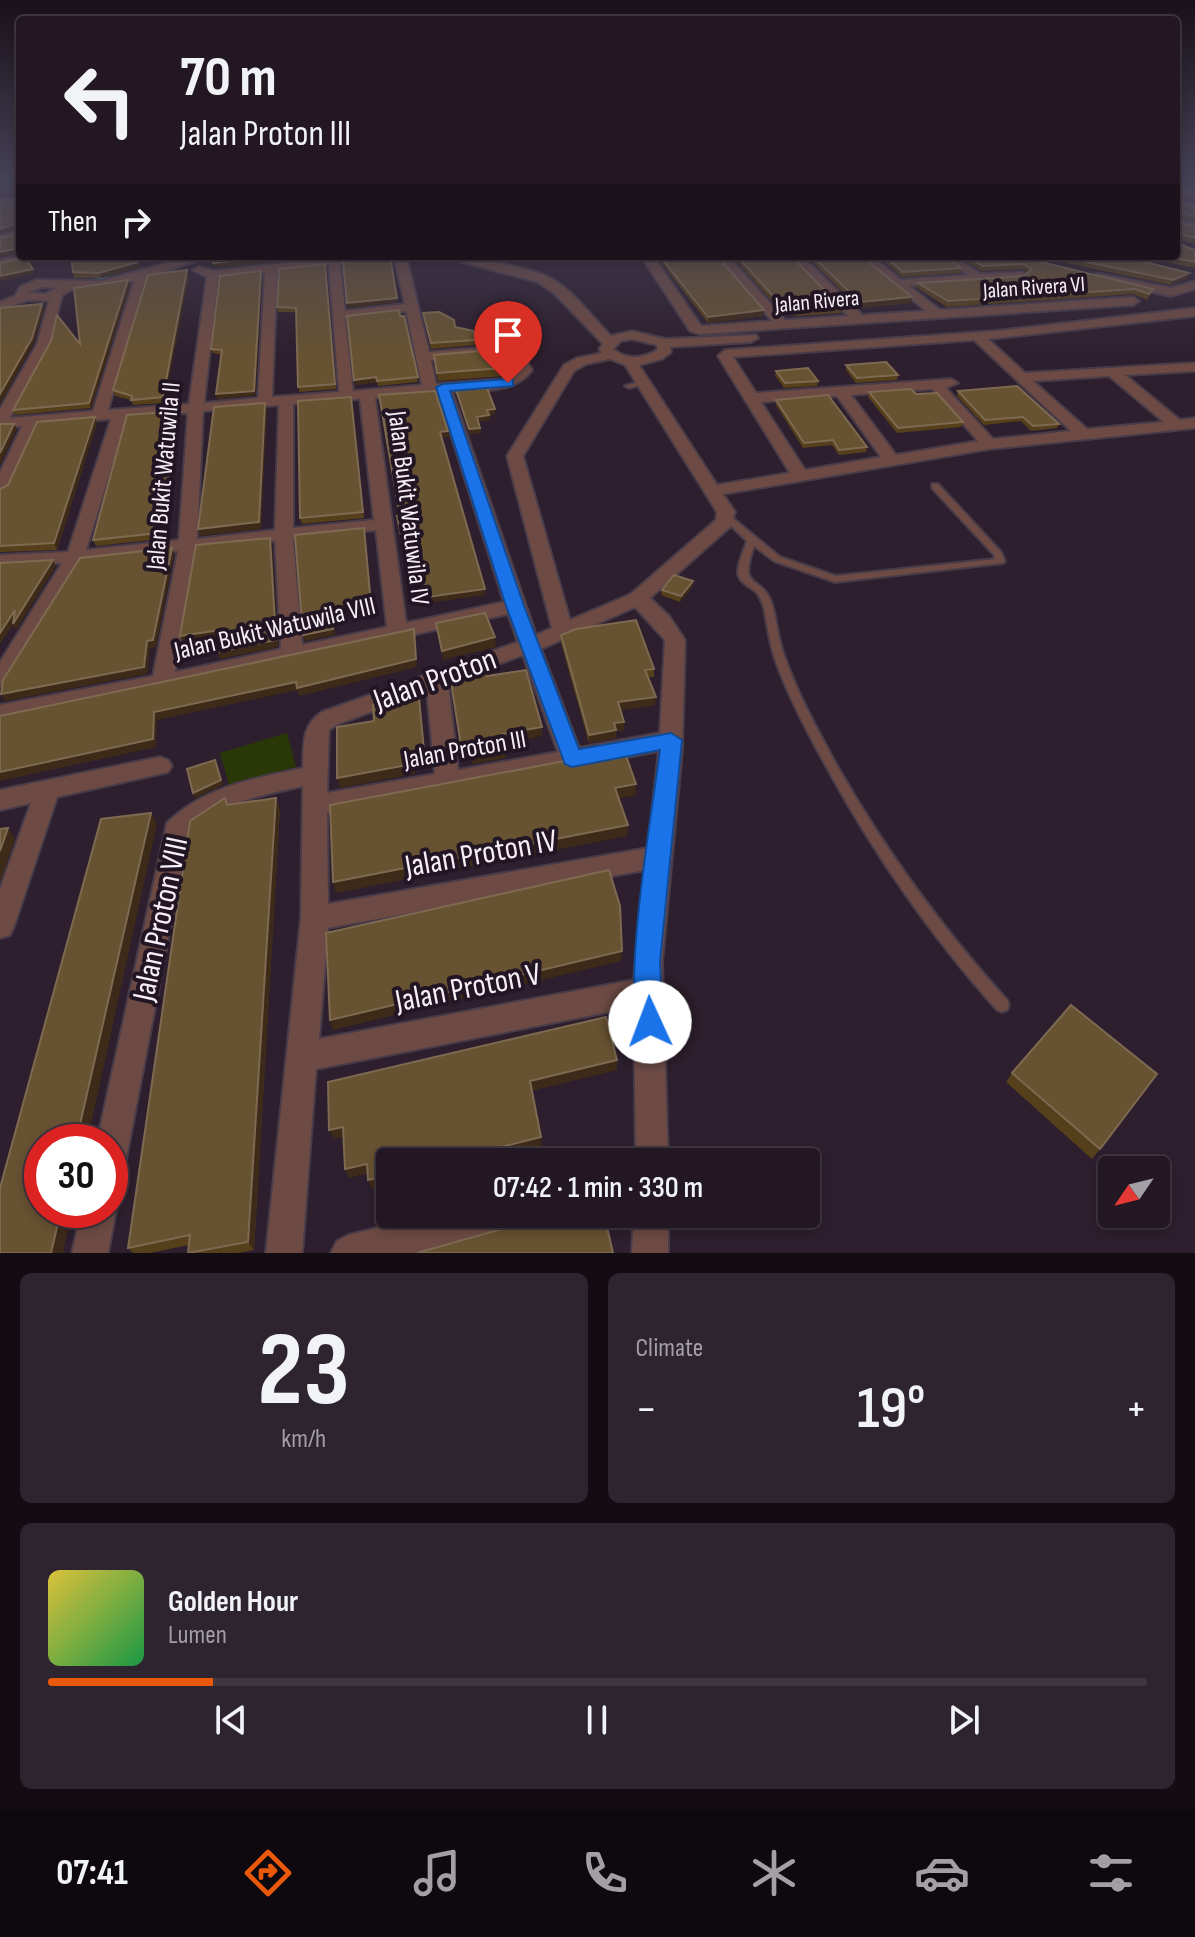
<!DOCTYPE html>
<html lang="en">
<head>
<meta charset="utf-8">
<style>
	:root { --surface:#221722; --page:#2e242f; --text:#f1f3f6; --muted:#a29fa5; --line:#3f3640; --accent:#ea580c }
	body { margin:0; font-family:"Sofia Sans Condensed",sans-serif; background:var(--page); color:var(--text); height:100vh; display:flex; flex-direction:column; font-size:30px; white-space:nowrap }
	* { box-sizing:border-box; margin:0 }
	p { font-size:26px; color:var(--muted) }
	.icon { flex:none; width:44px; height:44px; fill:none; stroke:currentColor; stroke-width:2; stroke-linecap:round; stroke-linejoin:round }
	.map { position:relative; height:1253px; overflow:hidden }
	.drawer { display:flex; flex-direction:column; gap:20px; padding:20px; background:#130d13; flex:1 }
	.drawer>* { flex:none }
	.hud { position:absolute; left:16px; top:16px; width:1164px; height:244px; border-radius:8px; box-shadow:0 4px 12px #0003,0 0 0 2px var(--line); background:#221722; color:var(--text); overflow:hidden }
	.needle { width:52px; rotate:235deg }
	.buttons { position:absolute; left:1098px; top:1156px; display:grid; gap:16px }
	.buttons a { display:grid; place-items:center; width:72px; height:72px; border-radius:8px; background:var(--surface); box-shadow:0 4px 12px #0003,0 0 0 2px var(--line); font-size:40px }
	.speed { position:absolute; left:24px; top:1124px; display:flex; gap:16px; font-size:40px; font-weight:700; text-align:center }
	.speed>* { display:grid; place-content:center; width:104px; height:104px; border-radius:50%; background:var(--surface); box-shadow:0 4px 12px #0003,0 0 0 2px var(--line); line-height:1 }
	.speed .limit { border:12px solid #d22; background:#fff; color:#111 }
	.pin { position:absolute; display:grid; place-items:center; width:68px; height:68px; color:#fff; margin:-82px -34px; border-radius:50% 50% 50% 0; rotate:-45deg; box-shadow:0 0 8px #0007 }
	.pin .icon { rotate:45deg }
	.me { position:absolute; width:88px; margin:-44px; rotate:358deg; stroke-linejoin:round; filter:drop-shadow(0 0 6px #0008) }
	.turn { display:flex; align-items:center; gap:28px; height:168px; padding:0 32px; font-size:36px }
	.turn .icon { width:104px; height:104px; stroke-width:2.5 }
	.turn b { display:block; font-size:56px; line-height:68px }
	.then { display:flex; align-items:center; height:76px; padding:0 32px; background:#0003; gap:16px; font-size:30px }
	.big { font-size:60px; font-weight:600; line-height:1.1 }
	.drawer .widget { flex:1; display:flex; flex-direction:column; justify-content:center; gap:12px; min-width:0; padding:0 28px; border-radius:12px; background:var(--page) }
	.drawer .dial { align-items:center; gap:0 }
	.dial b { font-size:104px; line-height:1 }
	.song { display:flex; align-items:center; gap:24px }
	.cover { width:96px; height:96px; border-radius:12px; background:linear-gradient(135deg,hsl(50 70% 55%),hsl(140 70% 35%)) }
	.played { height:8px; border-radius:4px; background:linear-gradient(90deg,var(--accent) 15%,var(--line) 15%) }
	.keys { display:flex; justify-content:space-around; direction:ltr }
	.heat { display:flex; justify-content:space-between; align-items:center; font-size:44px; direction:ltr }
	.drawer .tiles { flex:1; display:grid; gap:20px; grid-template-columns:1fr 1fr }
	.widget:last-child { grid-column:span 2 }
	.trip { position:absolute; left:376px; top:1148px; width:444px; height:80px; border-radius:8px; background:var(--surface); box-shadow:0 4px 12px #0003,0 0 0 2px var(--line); font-weight:600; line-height:80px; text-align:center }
	.dock { display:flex; height:128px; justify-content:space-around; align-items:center; background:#0e090e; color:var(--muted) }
	.dock .icon { width:56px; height:56px }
	.dock .current { color:var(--accent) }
	.dock b { font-size:36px; color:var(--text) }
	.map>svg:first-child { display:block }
</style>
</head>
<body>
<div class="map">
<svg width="1195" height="1253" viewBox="0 0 1195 1253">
	<rect width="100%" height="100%" fill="#2d1f2d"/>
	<path fill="#2a3807" d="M287,733L296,767L229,785L220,753Z"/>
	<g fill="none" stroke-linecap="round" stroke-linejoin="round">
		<path stroke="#2179a7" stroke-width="4" d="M171,263L191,256
			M86,282L121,277"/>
		<defs>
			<path id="service" d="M643,381L645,382V384L629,388L625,386Z
				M932,484H938L1001,552L1005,561L1003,563L835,582L774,561L754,546C737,594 764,572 773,608C777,623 778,639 784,655C797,693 817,729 836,764C885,850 941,927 1007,1000L1009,1005L1007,1010L1002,1012L997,1010C930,935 874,854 826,766C806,730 787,694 774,656C769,640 767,624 764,608C762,602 760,596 756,592C748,585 737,582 738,570C739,560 744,550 747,541L722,517L723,515H729L780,557L836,576L995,559L994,555L932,488Z"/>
			<path id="minor" d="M1176,199L1195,203V209L1176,205Z
				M1176,220L1195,223V229L1176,226Z
				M20,231V237L0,241V235Z
				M20,256H42L0,266V260Z
				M194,256H211L147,277L108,410L189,404L207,277L193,270L199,267L214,271L347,256H382L340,264L345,311L405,304L394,256H406L429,352L505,346L521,351L532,370C515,394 479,390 452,392L536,635L552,628L507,456L564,365L577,358L602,353L599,349L603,344L554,293L538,282L440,256C467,256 522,266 546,276C571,287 592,317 611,336L632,331L665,339L756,335L758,338L751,342L670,347L671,352L662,359L639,365L717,485L790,473L718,356L725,350L996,331L1195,308V316L988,339L1025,373L1195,363V371L1125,375L1180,420L1195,418V428L989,449L723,494L735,512L731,526L650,598L669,616L685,640L682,750L662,962L668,1162H636L634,1007L316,1069L302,1253H266L301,918L303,786C260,796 219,802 188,834L126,1159L122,1171L110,1175V1142H97L167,823C205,786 254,779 303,768C304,745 301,726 322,712L518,642L508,614L163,689L0,721V705L153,676L178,551L81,562L8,684L0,686V662L62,563L0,567V555L68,552L111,419L37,425L8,490L0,495V472L22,426L0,428V409L37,344L49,301L28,300L0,310V302L15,296L20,287L36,280L101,281ZM329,265L339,392L272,397L277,271ZM265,272L258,398L204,403L218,278ZM134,281L93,411L10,418L50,344L62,295L71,290ZM43,287L57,288L45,294L28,292ZM406,311L422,385L353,391L345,318ZM632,339L657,345V350C642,359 627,360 613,349L621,341ZM974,340L1071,431L993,439L946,388L958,383L951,379L756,393L733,357ZM504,354L511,357L518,370L505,379L436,384L431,360ZM610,359L625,365L717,512L716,520L631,594L570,620L523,456L574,371L586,364ZM1109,376L1164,422L1087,429L1033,381ZM932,389L978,441L896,455L851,395ZM438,393L504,602L406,623L375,398ZM837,396L881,457L805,470L761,402ZM360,399L374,520L293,528V404ZM279,405L275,530L197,539L203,411ZM188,413L179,540L86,550L127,417ZM376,530L387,627L302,645L293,539ZM275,541L281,649L175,672L196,549ZM635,607L665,640L660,733L579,748L541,649ZM523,655L558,752L458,770L448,683ZM427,691L435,774L327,793L329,730L338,724ZM659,751L648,848L328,904L327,813ZM645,870L634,980L319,1039L328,928Z
				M641,256H653L701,326L772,321L716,256H728L785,320L848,316L790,256H802L862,315L926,311L859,256H872L901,280L968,275L950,262L948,260L954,257L981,274L1022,272L1028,275L1022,278L909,286L940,310L1133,297L1139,301L1133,305L700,334L690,331Z
				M1098,274L1171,288L1195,281V289L1171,296L1094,279V275Z
				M160,757L168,760L172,766L168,772L57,797L14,926L10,935L0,938V889L31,803L0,810V790Z
				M110,1198L116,1210L108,1253H72L82,1210H110Z
				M433,1214H517L512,1226L500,1231L416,1253H331L337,1241L349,1235Z
				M634,1214H668V1253H632Z"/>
		</defs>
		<use href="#service" stroke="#493c49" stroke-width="4"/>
		<use href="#minor" stroke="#493c49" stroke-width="4"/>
		<use href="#service" fill="#6d4b44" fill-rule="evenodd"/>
		<use href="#minor" fill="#6d4b44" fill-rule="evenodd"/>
	</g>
	<path fill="#563f1b" d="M1176,187L1195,190V201L1177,196Z
		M1176,201L1195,207V221L1176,217Z
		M1176,222L1195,227V244L1177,239Z
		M1195,250V268L1138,256H1176Z
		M656,256H717L763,316L708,323Z
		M732,256H791L842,308L841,313L798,316L783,314Z
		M806,256H861L912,297L911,303L859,308Z
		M877,256H951L949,259L961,268L960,273L902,277Z
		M956,256H1016L1153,289L1147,300L1133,294L947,307L917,288L918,283L1024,276L1028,272L1022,269L982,271Z
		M1033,256H1121L1187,278L1171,285Z
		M325,264L336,389L299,392L296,312H278L277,307Z
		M140,267L101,278H74L73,272Z
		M189,275L164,403L133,405L131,400L115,396L113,390Z
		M262,275L255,395L217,399L222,355L213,353L211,349Z
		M130,285L91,408L15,415L13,410L80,344Z
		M423,313L455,327L476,340V345L431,349Z
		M400,316H404L418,382L378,386L377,382L355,385Z
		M434,355L510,364V372L504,376L438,381Z
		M846,365L898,375L897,380L856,383L846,370Z
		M776,371L818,381L817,386L784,388L775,375Z
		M456,390L495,414L489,415L490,420L478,421L481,433L470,434Z
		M958,391L1059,424L1057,428L1031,431L1021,421L984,425L957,396Z
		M869,392L916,394L963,422L961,427L897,433L868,397Z
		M351,397L364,518L302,524L300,518Z
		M776,400L867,447L866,452L839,455L832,445L803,448L776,405Z
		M181,416L160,539L96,546L93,540Z
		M95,417L97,423L57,550L0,552V489L8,485Z
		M693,581L692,587L680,602L661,595L662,590Z
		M561,635L654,669V677H648L655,705L620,710L624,722V730L616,731V738L589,743L561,643Z
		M228,805L280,809L254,1250L238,1253H188L189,1245L150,1253H133L128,1248Z
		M1012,1073L1100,1149L1092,1159L1006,1082Z"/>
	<path fill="#3e2a18" d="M20,222V228L0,234V229Z
		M19,248L20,253L0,258V252Z
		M137,256L140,267L101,278L99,273Z
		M287,256H341L214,268L213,263Z
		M33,269L35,273L0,281V276Z
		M187,270L189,275L164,403L163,397Z
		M261,271L262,275L255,395L217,399L216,394Z
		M1189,273L1187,278L1171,285L1173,280Z
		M128,280L130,285L91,408L89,403Z
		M912,297L911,303L859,308L860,302Z
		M397,298V302L348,308L347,303Z
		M42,304L44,309L34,343L0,404V394Z
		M764,310L763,316L708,323V317Z
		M510,364V372L504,376L503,368Z
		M376,377L377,382L355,385L354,380Z
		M265,403L267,409L261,529L200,536L198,529Z
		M495,409V414L488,415L487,410Z
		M180,411L181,416L160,539L158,533Z
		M489,415L490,420L477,421V417Z
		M95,417L97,423L57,550L54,543Z
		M14,424L17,429L0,465V453Z
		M480,428L481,433L470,434L469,429Z
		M448,431L449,437L440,438V432Z
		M364,528L372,611L334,616L335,635L305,641L303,635L332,610Z
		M270,538L272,544L278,647L220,659L218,652Z
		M172,548L174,554L156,647L150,648L147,674L5,701L1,694L147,641Z
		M53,560L56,566L16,630L13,625L0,644V633L15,610Z
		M693,581L692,587L680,602L681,596Z
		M485,589V595L414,605V599Z
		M414,629L417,667L299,696L297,690L157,720L156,747L0,781V772L154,712Z
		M220,630L222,637L183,643L180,636Z
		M495,637L496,647L443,660L442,651Z
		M418,687L426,762L414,763L415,774L340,788L337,778L412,753Z
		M656,697L655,705L618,711V702Z
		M624,722V730L616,731V738L589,743V735L614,723Z
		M542,727V736L503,744L502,734Z
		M469,744L470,754L462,756L461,746Z
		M505,749L506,758L472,764L471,755Z
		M215,760L223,785L195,798L193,793Z
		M636,784V795L615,799V788Z
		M276,798L280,809L254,1250L248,1242Z
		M151,813L157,824L87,1142H76Z
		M628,825L627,836L336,893L333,882Z
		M8,828L15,839L0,883V851Z
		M622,951L621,961L333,1030L330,1020Z
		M617,1060V1070L531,1091L530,1081Z
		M343,1127L347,1136L334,1139L329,1130Z
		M541,1137L542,1146L478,1162H440Z
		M367,1164L370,1173L349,1178L345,1169Z
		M390,1175V1184L372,1189L368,1180Z
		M61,1210H72L63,1253H51Z"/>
	<path fill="#675232" stroke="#7e6a51" stroke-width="2" d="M1176,187L1195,190V196L1178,192L1176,197Z
		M20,198V222L0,229V199Z
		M1176,201L1195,207V216L1178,212L1176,218Z
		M1176,222L1195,227V238L1179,234L1176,240Z
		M20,234V240L13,241L19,248L0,252V238Z
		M1176,243L1195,250V262L1164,256H1176Z
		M71,256H137L138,262L99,273L73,272Z
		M209,256H287L213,263Z
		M380,256H390L397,298L347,303L343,262Z
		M660,256H717L764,310L708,317Z
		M737,256H791L842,308L798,311L784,308Z
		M812,256H861L912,297L860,302Z
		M884,256H948L947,257L961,268L903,272Z
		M966,256H1016L1153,289L1149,294L1135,289L948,301L918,283L1024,276L1032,269L1023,264L983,266Z
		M1058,256H1121L1189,273L1173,280Z
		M25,258L33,269L0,276V263Z
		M325,264L335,384L298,387L296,308L277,307L279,269Z
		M187,270L163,397L131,400L132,396L113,390L148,275Z
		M261,271L254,391L216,394L222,350L211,349L220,276Z
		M128,280L89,403L13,410L51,341L57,315L80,344L74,288Z
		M42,304L32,338L0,394V308Z
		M399,310L400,316H404L418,377L377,381L376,377L354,380L347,316Z
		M439,312L454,320L455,327L474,331L476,340L431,343L423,313Z
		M503,349L510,364L503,368L437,373L434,355Z
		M886,362L898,375L857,378L846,365Z
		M808,368L818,381L785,383L776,371Z
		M1017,386L1059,424L1033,426L1023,417L985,420L958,391Z
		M487,388L495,409L487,410L489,415L477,417L480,428L469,429L456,390Z
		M911,389L916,394L937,393L963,422L898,428L869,392Z
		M435,391L448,431L440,432L485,589L414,599L397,516H400L379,395Z
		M828,395L867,447L839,450L833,440L804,443L776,400Z
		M351,397L363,512L300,518L298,401Z
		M265,403L259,522L198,529L214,407Z
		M180,411L158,533L93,540L127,415Z
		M95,417L54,543L0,546V489L8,485L37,422Z
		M0,424H14L0,453Z
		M364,528L371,604L332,610L333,629L303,635L295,535Z
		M270,538L276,640L218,652L220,630L180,636L196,545Z
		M172,548L153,640L147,641L144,667L1,694L3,680L80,558Z
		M53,560L13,624L15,610L0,633V563Z
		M674,575L693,581L681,596L662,590Z
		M485,613L495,637L442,651L436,623Z
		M636,620L654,669L645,670L656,697L618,702L624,722L614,723L616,730L589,735L561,635L576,629Z
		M414,629L416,659L297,688L296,682L154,712L153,739L0,772V716Z
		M485,663L487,676L526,670L542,727L502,734L505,749L471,755L469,744L461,746L450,676Z
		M418,687L424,751L412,753L413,764L337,778V727L374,721L373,705Z
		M624,750L636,784L615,788L628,825L333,882L330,805Z
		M215,760L221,780L193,793L187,769Z
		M225,798L227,805L276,798L248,1242L188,1253L190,1235L128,1248L190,821Z
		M151,813L76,1142H42V1210H61L51,1253H0V1188L101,819Z
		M8,828L0,851V829Z
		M609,870L620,906L622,951L330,1020L326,933Z
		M1071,1005L1157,1074L1100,1149L1012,1073Z
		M606,1017L617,1060L530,1081L541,1137L440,1162H390V1175L368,1180L367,1164L345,1169L343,1127L329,1130L328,1082Z
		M555,1214H604L613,1253H417Z"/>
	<linearGradient id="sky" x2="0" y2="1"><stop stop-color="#191119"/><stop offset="0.51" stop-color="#464257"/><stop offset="1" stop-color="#464257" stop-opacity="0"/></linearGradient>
	<rect width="1195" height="356" fill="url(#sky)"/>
	<path fill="#1a73e8" stroke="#114b97" stroke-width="2" d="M508,379L513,380V386L450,391L524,606L579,749L671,733L682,740L660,962L663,1022L659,1031L650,1035L640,1031C621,986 653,807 660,750L572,767L565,764L506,606L436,387L443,384Z"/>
	<g text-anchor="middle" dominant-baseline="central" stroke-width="8" stroke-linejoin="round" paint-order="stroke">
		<g font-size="22" fill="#f7eef8" stroke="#231624">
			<text transform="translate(1034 288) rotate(-4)">Jalan Rivera VI</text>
			<text transform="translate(817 302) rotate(-5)">Jalan Rivera</text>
		</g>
		<g font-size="26" fill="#f7eef8" stroke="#231624">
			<text transform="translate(164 476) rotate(-85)">Jalan Bukit Watuwila II</text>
			<text transform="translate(408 508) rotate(83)">Jalan Bukit Watuwila IV</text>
			<text transform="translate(275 629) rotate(-13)">Jalan Bukit Watuwila VIII</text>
			<text transform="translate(465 750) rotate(-10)">Jalan Proton III</text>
		</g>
		<g font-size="32" fill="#f7eef8" stroke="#231624">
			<text transform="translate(435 680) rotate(-20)">Jalan Proton</text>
			<text transform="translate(481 854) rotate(-10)">Jalan Proton IV</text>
			<text transform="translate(161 919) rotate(-78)">Jalan Proton VIII</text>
			<text transform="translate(468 988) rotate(-11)">Jalan Proton V</text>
		</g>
	</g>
</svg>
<div class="buttons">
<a><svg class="needle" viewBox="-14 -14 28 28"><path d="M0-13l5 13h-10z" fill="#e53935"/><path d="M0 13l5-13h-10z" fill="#a29fa5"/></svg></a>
</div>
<div class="speed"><div class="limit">30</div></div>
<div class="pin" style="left:508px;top:383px;background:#d93025"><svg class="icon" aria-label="arrive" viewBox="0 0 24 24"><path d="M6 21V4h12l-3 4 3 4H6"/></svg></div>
<svg class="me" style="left:650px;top:1022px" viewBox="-20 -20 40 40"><circle r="19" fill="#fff"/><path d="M0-13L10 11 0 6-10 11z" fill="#1a73e8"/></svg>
<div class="trip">07:42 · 1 min · 330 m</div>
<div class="hud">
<div class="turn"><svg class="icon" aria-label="left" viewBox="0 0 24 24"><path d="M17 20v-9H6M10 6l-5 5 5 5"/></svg><div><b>70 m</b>Jalan Proton III</div></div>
<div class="then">Then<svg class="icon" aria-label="right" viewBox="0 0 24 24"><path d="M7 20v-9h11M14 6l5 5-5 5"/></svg></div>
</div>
</div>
<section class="drawer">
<div class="tiles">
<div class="widget dial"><b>23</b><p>km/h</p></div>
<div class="widget"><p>Climate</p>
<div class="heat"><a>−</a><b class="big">19°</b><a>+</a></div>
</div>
<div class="widget">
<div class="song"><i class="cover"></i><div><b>Golden Hour</b><p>Lumen</p></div></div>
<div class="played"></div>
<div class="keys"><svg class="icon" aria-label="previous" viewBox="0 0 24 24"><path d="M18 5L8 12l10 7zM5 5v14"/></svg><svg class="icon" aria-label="pause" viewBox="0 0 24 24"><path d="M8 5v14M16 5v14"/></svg><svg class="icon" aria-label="next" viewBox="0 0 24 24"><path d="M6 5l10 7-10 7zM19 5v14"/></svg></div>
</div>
</div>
</section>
<nav class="dock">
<b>07:41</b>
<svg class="icon current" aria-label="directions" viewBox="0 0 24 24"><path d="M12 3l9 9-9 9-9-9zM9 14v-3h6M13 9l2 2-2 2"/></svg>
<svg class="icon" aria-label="music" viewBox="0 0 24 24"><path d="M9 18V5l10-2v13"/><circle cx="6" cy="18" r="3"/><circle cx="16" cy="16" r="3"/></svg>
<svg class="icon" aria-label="phone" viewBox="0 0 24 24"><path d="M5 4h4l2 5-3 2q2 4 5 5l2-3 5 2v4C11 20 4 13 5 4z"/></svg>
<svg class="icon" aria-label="climate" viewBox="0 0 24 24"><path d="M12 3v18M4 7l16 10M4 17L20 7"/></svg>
<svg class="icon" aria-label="car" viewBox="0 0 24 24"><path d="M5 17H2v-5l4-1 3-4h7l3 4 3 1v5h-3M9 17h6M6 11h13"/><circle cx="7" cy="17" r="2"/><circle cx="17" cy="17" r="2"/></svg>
<svg class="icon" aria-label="filters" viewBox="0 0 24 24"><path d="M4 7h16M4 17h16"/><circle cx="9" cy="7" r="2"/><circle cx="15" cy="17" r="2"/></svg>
</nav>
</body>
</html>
